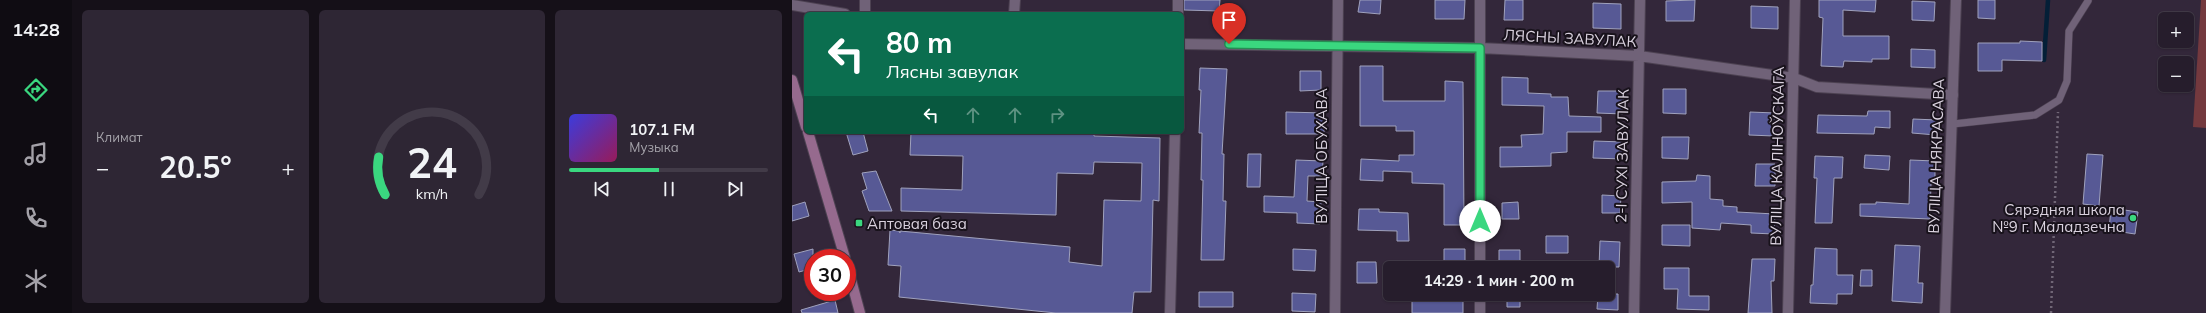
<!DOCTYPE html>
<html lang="ru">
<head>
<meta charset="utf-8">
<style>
	:root { --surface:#261d2c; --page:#2e2634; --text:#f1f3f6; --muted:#a4a2a9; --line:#423b48; --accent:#3ad77f }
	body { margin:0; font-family:Mulish,sans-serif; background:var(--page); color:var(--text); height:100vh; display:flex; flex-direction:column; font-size:15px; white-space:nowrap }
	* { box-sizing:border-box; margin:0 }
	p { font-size:13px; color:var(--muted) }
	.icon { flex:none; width:22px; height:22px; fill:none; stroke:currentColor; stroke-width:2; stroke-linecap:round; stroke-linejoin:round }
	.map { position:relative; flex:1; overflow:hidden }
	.sheet { display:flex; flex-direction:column; gap:10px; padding:10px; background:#151018; width:720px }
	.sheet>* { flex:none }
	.top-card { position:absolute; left:12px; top:12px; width:380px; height:122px; border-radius:6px; box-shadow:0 1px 3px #0004,0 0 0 1px var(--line); background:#0b6e4f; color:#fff; overflow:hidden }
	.tools { position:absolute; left:1366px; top:12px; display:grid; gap:8px }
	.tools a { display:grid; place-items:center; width:36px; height:36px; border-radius:6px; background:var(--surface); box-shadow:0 1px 3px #0004,0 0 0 1px var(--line); font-size:20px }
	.speed { position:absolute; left:12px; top:249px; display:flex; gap:8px; font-size:20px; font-weight:700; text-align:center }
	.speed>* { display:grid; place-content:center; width:52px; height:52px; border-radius:50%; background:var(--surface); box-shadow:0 1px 3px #0004,0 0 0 1px var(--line); line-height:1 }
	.speed .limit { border:6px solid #d22; background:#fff; color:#111 }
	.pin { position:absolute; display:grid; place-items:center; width:34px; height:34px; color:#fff; margin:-41px -17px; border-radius:50% 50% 50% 0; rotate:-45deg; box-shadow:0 0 4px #0007 }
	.pin .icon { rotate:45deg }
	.me { position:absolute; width:44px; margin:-22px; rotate:0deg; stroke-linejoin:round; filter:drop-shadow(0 0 3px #0008) }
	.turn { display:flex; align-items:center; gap:14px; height:84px; padding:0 16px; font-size:18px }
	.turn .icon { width:52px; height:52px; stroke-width:2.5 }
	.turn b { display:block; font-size:28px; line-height:34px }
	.lanes { display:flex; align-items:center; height:38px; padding:0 16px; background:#0003; justify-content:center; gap:20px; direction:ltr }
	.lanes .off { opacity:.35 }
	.big { font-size:30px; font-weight:700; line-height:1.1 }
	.sheet .widget { flex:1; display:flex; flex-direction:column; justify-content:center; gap:6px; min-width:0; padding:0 14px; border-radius:6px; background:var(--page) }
	.sheet .dial { align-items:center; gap:0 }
	.dial svg { height:104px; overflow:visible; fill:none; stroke:var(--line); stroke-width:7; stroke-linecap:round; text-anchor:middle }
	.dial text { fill:var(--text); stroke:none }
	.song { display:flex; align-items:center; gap:12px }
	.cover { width:48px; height:48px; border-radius:6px; background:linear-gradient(135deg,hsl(240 70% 55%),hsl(330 70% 35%)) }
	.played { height:4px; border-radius:2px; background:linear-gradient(90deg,var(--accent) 45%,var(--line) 45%) }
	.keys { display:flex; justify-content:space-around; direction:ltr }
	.heat { display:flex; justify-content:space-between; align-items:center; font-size:22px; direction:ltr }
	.sheet .tiles { flex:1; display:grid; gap:10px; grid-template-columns:repeat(3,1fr) }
	.trip { position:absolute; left:591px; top:261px; width:232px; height:40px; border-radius:6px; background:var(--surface); box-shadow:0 1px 3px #0004,0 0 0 1px var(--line); font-weight:700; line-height:40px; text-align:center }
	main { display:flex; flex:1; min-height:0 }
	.tab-bar { display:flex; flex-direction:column; width:72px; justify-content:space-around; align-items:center; background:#0f0c12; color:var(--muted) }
	.tab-bar .icon { width:28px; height:28px }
	.tab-bar .on { color:var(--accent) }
	.tab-bar b { font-size:18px; color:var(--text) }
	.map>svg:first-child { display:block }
</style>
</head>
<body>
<main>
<nav class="tab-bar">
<b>14:28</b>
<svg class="icon on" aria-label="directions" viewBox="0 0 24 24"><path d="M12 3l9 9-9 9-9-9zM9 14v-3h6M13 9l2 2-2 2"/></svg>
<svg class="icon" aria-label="music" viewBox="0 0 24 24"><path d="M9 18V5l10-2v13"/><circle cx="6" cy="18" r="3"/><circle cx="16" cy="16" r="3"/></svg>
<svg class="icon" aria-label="phone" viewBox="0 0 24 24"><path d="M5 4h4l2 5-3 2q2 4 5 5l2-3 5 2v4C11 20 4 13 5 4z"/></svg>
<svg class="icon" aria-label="climate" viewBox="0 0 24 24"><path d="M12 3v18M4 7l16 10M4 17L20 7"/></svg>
</nav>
<section class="sheet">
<div class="tiles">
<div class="widget"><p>Климат</p>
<div class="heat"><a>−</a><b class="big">20.5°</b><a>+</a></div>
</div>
<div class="widget dial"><svg viewBox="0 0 100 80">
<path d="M14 69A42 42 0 1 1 86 69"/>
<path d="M14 69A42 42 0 0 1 9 40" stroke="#3ad77f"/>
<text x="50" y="56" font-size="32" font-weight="700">24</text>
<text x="50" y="72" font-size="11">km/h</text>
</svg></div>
<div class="widget">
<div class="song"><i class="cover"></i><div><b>107.1 FM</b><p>Музыка</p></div></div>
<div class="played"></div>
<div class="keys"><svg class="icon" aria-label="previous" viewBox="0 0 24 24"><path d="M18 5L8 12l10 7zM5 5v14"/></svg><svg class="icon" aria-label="pause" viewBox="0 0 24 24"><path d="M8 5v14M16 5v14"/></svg><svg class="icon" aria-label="next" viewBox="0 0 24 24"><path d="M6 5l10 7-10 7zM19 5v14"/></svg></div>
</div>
</div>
</section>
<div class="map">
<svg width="1414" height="313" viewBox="0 0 1414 313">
	<rect width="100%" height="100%" fill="#33273a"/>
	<path fill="#74393e" d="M1409,0H1414V128L1401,127Z"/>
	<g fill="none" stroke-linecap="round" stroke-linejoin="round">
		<path stroke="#041f37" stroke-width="4.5" d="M1252,60L1256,0"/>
	</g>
	<path fill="#575995" stroke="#a0a2bd" d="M392,0H428L427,11L392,10Z
		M568,0H589L588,14L566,12Z
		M643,0H673L672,19H643Z
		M713,0H731V20H712Z
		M903,0L902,21H874V1Z
		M1027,0H1084L1083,12L1051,10V36H1097V59H1080V62L1052,61L1051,67L1029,66L1031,18L1027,17Z
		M1186,0H1203V19L1186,18Z
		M1120,1L1143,2L1142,21L1120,20Z
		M801,3L829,4V29L801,28Z
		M959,6L986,7V29L959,28Z
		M1228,41L1250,42V61L1210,60V71H1186V43H1228Z
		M1119,49L1143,50V68L1119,67Z
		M568,66H591V101H653V81L671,82L672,225H652V184L620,183V172L591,171V181L568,180L569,159L607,161V155H622V131H604V126H568Z
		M408,68L435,69L430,154H432L431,201H434L432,260H409L411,180H409L410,133H407L409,90H407Z
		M508,71H529V90L508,91Z
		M710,77L736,78V93L759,94V97H776L777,116L809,117V132H775V152L759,153V166L708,167V147H730L729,135L751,134L752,106L710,105Z
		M871,89H894V114L871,113Z
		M806,91H832L831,114L805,113Z
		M1076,111H1098V128L1083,127L1082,134L1025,133L1026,115L1075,116Z
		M494,112L532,113V134H494Z
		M958,112L983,113L982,136L957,135Z
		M1121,119L1145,120L1144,135L1120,133Z
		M54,132H71L76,151L61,155Z
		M119,132H302V136L368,138L367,201L361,200L359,292H342L340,313H264L107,297L109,266L96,265L98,230L107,231L108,233V231L278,247L277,262L310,266L312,200L349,201L350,163L302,162L301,174L265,173L264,215L109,211V188L170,190L171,156L118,155Z
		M870,137H897L896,159L870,158Z
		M802,141L832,142L831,159L801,158Z
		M456,154H469L468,187H455Z
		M1295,154L1311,155L1307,206L1291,204Z
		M1073,155L1098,156L1097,170L1072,168Z
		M1023,156L1051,157L1050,178H1042L1040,223H1023L1025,178H1022Z
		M504,160L531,161L530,176H516L515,201L529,202L528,224L505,223V213L472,212V196L502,197Z
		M1118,160L1143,161V184H1139L1138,219L1068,216V204H1084V202L1117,204Z
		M964,164H983V186H963Z
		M84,171L100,211H77L70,191L75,189L70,173Z
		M905,175L918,176V199L931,200V206L945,207V212L983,214L982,234L959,233V225L929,223L928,230L900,228V202L870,203V182L904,181Z
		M810,195L829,196L828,213H810Z
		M13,202L17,216L0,221V206Z
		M726,202L727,219H710V203Z
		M1319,208L1346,212L1343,234L1317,230Z
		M567,209H587V212L616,213L617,241H605V231L566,230Z
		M870,225H898V246L870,245Z
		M754,236H776V253H754Z
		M808,241L828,242L827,267H807Z
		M1103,245L1128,246L1126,283H1131L1130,303L1100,301Z
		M1023,248L1045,249V275H1061L1060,294H1045V304L1018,303L1019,285H1021Z
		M21,249V268L7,272L2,254Z
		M501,249L524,250L523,271L501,270Z
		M652,249H673V268H652Z
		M707,250H728V265H707Z
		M960,259H983L982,281H979L980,313H956Z
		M565,262H584L585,283H565Z
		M872,268H897V296H917V310L885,309L886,289H872Z
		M1069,270H1080V286H1068Z
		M407,292H441V307H407Z
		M500,293L524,294L523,312L500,311Z
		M620,294L671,295V313H620Z
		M715,294H728V307H715Z
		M806,294H826V310L805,309Z
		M43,300L46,313H10L9,310Z"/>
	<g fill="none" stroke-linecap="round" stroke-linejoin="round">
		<defs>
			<path id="service" d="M1161,124L1243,115L1267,100L1275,81L1277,31L1296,1"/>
			<path id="minor" d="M0,5L53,14
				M73,14V0
				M222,14L223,0
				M386,14V0
				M390,44L688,48L847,56L1002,78L1025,87L1161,95
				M688,268V0
				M378,313L383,132
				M543,313L546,0
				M688,313V294
				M842,313L848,0
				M996,313L1003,0"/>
			<path id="tertiary" d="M1153,313L1164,0"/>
			<path id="secondary" d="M0,80L14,127
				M16,132L53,258
				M55,265L68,313"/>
		</defs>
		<use href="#service" stroke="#4d4252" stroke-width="8"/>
		<use href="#minor" stroke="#4d4252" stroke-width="12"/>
		<use href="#tertiary" stroke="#4d4252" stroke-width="12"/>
		<use href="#secondary" stroke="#4d4252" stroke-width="12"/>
		<path stroke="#706676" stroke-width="2.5" stroke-dasharray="2 3" stroke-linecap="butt" d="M1259,313L1266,112"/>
		<use href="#service" stroke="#706278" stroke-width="7"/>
		<use href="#minor" stroke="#706278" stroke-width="10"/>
		<use href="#tertiary" stroke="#706278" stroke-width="10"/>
		<use href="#secondary" stroke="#966a8e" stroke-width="10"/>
	</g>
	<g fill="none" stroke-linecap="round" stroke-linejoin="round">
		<defs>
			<path id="route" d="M437,44L688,48V221"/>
		</defs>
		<use href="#route" stroke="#268c53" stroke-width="10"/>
		<use href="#route" stroke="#3ad77f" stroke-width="7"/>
	</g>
	<g fill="#3ad77f" stroke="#18121b" stroke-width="1.5">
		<circle cx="1341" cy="218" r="4"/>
		<rect x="63" y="219" width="8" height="8" rx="2"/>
	</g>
	<g text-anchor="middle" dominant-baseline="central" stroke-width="4" stroke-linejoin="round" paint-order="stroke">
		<g font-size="15" fill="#dad2df" stroke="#18121b">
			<text transform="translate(778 38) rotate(3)">ЛЯСНЫ ЗАВУЛАК</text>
			<text transform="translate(529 156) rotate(-90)">ВУЛІЦА ОБУХАВА</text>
			<text transform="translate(830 156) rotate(-89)">2-І СУХІ ЗАВУЛАК</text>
			<text transform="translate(985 156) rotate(-89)">ВУЛІЦА КАЛІНОЎСКАГА</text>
			<text transform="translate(1144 156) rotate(-88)">ВУЛІЦА НЯКРАСАВА</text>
		</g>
		<g font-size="15" fill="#dad2df" stroke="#18121b" text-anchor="end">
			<text x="1333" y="209">Сярэдняя школа<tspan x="1333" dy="17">№9 г. Маладзечна</tspan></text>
			<text x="75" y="223" text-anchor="start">Аптовая база</text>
		</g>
	</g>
</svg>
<div class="tools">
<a>+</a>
<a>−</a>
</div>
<div class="speed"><div class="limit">30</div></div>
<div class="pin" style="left:437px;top:44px;background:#d93025"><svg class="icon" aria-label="arrive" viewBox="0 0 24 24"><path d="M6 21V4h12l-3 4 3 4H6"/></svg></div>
<svg class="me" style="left:688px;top:221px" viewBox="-20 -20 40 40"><circle r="19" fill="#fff"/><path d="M0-13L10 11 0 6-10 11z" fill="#3ad77f"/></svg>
<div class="trip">14:29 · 1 мин · 200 m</div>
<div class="top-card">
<div class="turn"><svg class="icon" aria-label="left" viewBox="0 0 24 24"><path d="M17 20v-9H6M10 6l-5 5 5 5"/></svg><div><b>80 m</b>Лясны завулак</div></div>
<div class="lanes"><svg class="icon" aria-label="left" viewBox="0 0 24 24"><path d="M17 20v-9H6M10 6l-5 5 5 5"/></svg><svg class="icon off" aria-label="ahead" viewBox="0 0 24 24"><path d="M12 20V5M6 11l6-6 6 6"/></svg><svg class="icon off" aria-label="ahead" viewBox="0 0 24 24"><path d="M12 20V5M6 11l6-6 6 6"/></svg><svg class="icon off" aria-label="right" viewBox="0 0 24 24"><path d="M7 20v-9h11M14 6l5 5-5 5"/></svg></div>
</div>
</div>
</main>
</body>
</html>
